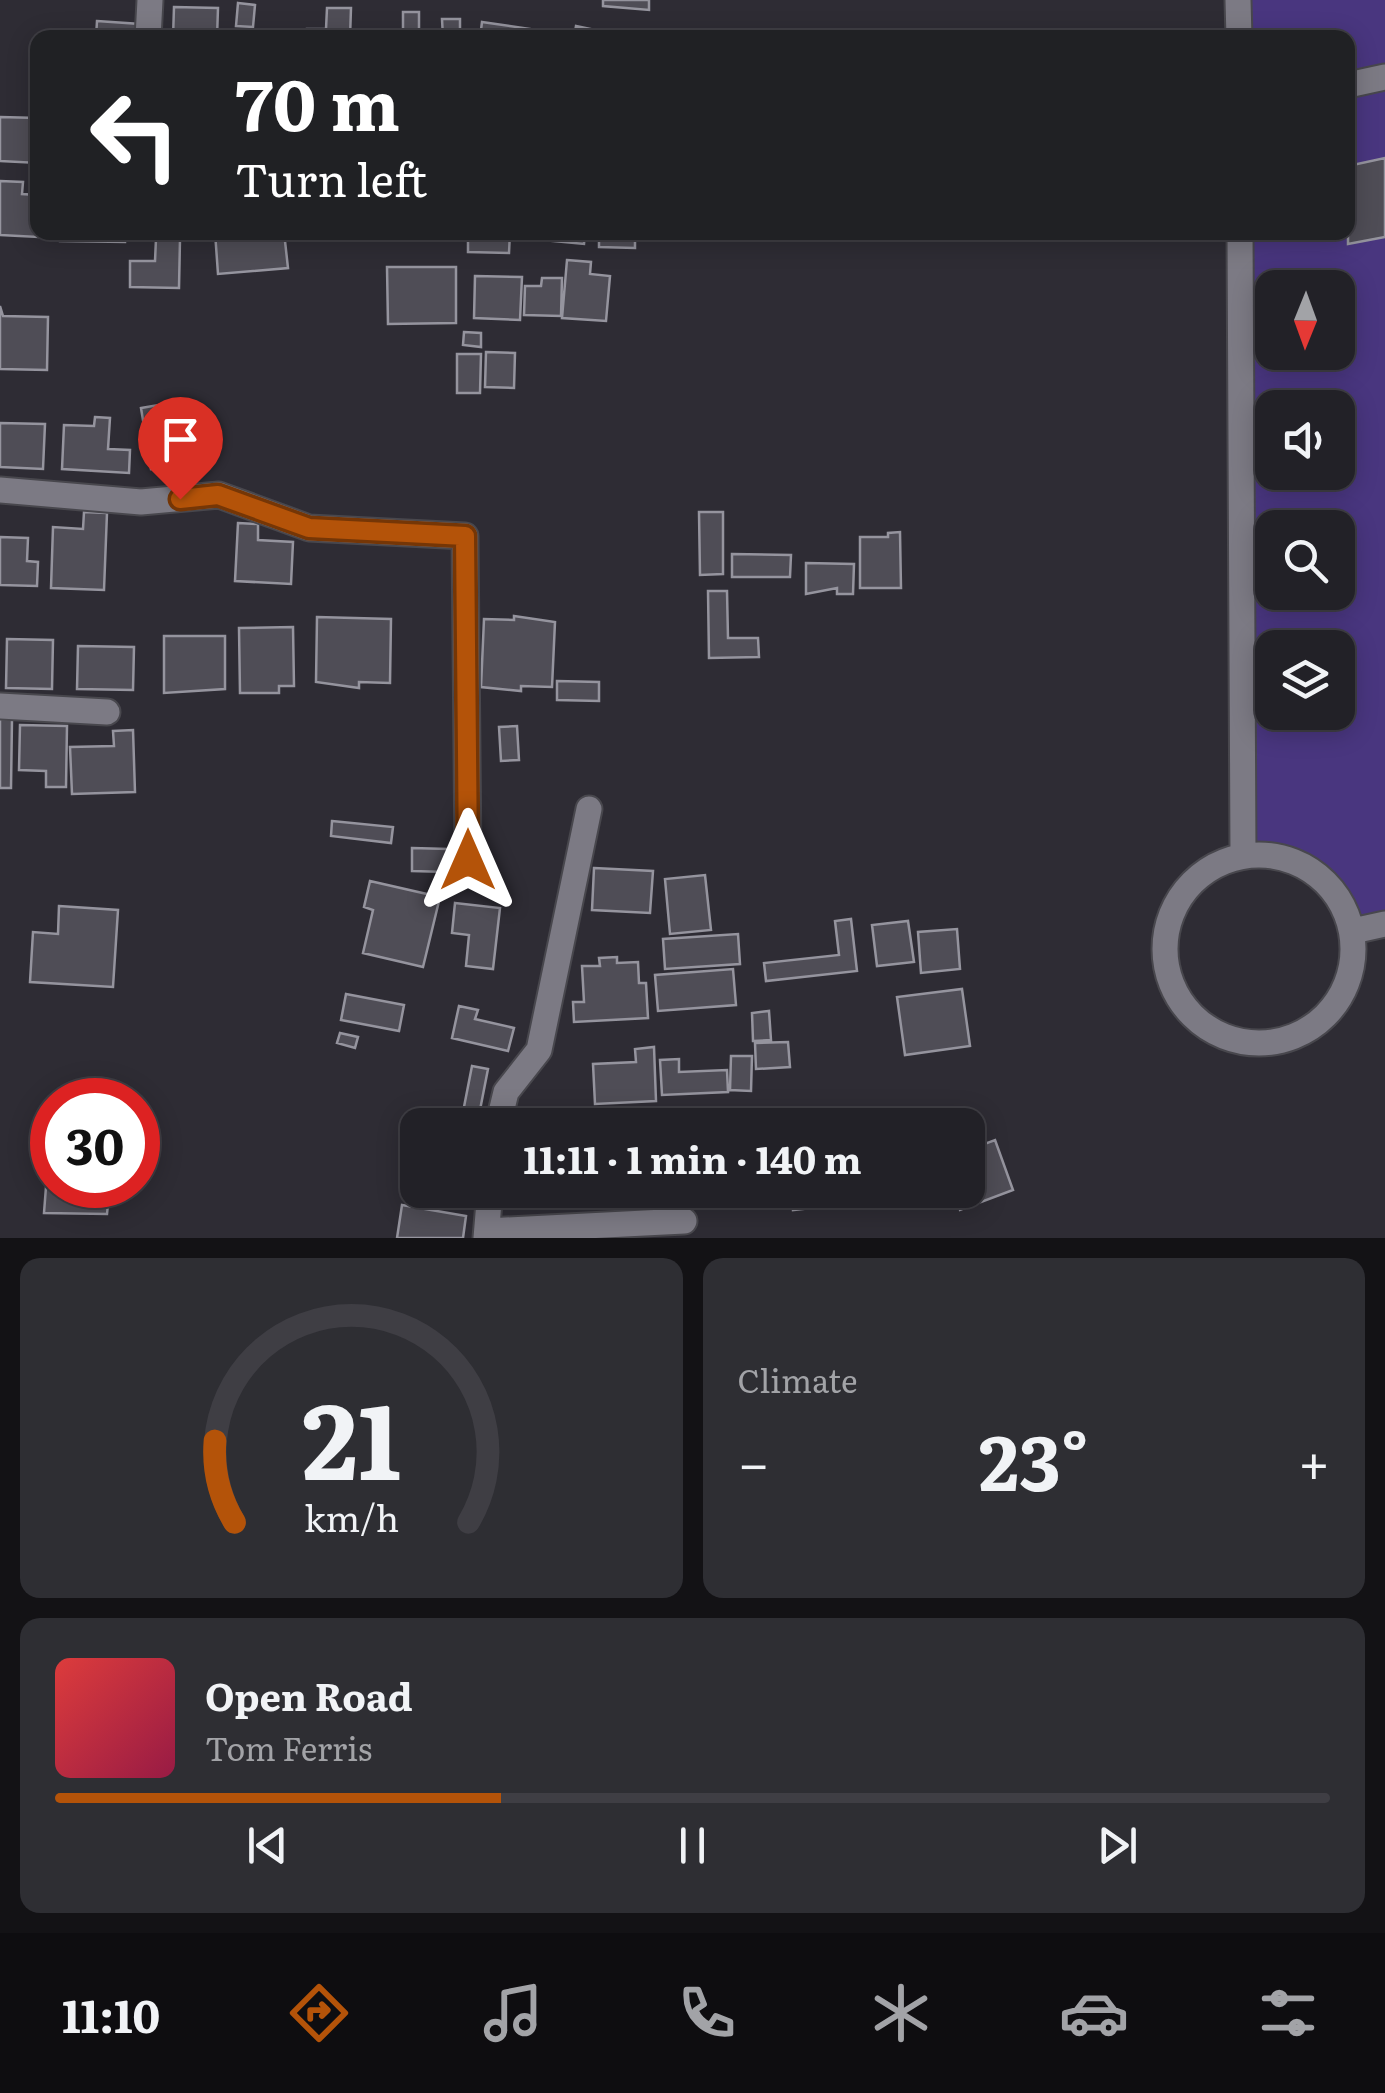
<!DOCTYPE html>
<html lang="en">
<head>
<meta charset="utf-8">
<style>
	:root { --surface:#222127; --page:#2e2e33; --text:#f1f3f6; --muted:#a2a3a7; --line:#3f3e44; --accent:#b45309 }
	body { margin:0; font-family:Literata,serif; background:var(--page); color:var(--text); height:100vh; display:flex; flex-direction:column; font-size:38px; white-space:nowrap }
	* { box-sizing:border-box; margin:0 }
	p { font-size:32px; color:var(--muted) }
	.icon { flex:none; width:55px; height:55px; fill:none; stroke:currentColor; stroke-width:2; stroke-linecap:round; stroke-linejoin:round }
	.map { position:relative; height:1238px; overflow:hidden }
	.side { display:flex; flex-direction:column; gap:20px; padding:20px; background:#131215; flex:1 }
	.side>* { flex:none }
	.banner { position:absolute; left:30px; top:30px; width:1325px; height:210px; border-radius:20px; box-shadow:0 5px 25px #0003,0 0 0 2px var(--line); background:#202124; color:#fff; overflow:hidden }
	.needle { width:65px; rotate:181deg }
	.controls { position:absolute; left:1255px; top:270px; display:grid; gap:20px }
	.controls a { display:grid; place-items:center; width:100px; height:100px; border-radius:20px; background:var(--surface); box-shadow:0 5px 25px #0003,0 0 0 2px var(--line); font-size:50px }
	.speed { position:absolute; left:30px; top:1078px; display:flex; gap:20px; font-size:50px; font-weight:700; text-align:center }
	.speed>* { display:grid; place-content:center; width:130px; height:130px; border-radius:50%; background:var(--surface); box-shadow:0 5px 25px #0003,0 0 0 2px var(--line); line-height:1 }
	.speed .limit { border:15px solid #d22; background:#fff; color:#111 }
	.pin { position:absolute; display:grid; place-items:center; width:85px; height:85px; color:#fff; margin:-102px -42px; border-radius:50% 50% 50% 0; rotate:-45deg; box-shadow:0 0 10px #0007 }
	.pin .icon { rotate:45deg }
	.me { position:absolute; width:110px; margin:-55px; rotate:0deg; stroke-linejoin:round; filter:drop-shadow(0 0 8px #0008) }
	.turn { display:flex; align-items:center; gap:35px; height:210px; padding:0 40px; font-size:45px }
	.turn .icon { width:130px; height:130px; stroke-width:2.5 }
	.turn b { display:block; font-size:70px; line-height:85px }
	.big { font-size:75px; font-weight:700; line-height:1.1 }
	.side .tile { flex:1; display:flex; flex-direction:column; justify-content:center; gap:15px; min-width:0; padding:0 35px; border-radius:20px; background:var(--page) }
	.side .dial { align-items:center; gap:0 }
	.dial svg { height:260px; overflow:visible; fill:none; stroke:var(--line); stroke-width:7; stroke-linecap:round; text-anchor:middle }
	.dial text { fill:var(--text); stroke:none }
	.song { display:flex; align-items:center; gap:30px }
	.cover { width:120px; height:120px; border-radius:15px; background:linear-gradient(135deg,hsl(0 70% 55%),hsl(340 70% 35%)) }
	.played { height:10px; border-radius:5px; background:linear-gradient(90deg,var(--accent) 35%,var(--line) 35%) }
	.keys { display:flex; justify-content:space-around; direction:ltr }
	.heat { display:flex; justify-content:space-between; align-items:center; font-size:55px; direction:ltr }
	.side .tiles { flex:1; display:grid; gap:20px; grid-template-columns:1fr 1fr }
	.tile:last-child { grid-column:span 2 }
	.trip { position:absolute; left:400px; top:1108px; width:585px; height:100px; border-radius:20px; background:var(--surface); box-shadow:0 5px 25px #0003,0 0 0 2px var(--line); font-weight:700; line-height:100px; text-align:center }
	.menu { display:flex; height:160px; justify-content:space-around; align-items:center; background:#0e0d10; color:var(--muted) }
	.menu .icon { width:70px; height:70px }
	.menu .on { color:var(--accent) }
	.menu b { font-size:45px; color:var(--text) }
	.map>svg:first-child { display:block }
</style>
</head>
<body>
<div class="map">
<svg width="1385" height="1238" viewBox="0 0 1385 1238">
	<rect width="100%" height="100%" fill="#2e2c34"/>
	<path fill="#49367f" fill-rule="evenodd" d="M1238,0H1385V924L1353,931C1330,874 1305,857 1243,855L1240,233L1348,232V38L1239,37ZM1272,288H1338V352H1272ZM1272,408H1338V472H1272ZM1272,528H1338V592H1272ZM1272,648H1338V712H1272Z"/>
	<path fill="#4f4d56" stroke="#95949e" stroke-width="2.5" d="M603,0H649V10L603,6Z
		M238,3L255,5L253,27L236,26Z
		M174,7L218,8L217,38H173Z
		M327,8H351L350,38H307V29H326Z
		M403,12H419V38H403Z
		M442,19H460V38H443Z
		M97,21L140,24V38H96Z
		M482,22L537,30L536,38H480Z
		M576,26L595,30L593,38H574Z
		M298,30V38H234V33Z
		M0,117L38,118V163L0,161Z
		M1385,158V237L1348,244V166Z
		M0,181L23,182L22,194L38,195V237L0,235Z
		M60,232H125V242L60,241Z
		M215,232H284L288,268L218,274Z
		M468,232H510L509,253L468,252Z
		M533,232H585L584,244L533,239Z
		M599,232H635V248L599,247Z
		M156,239H180L179,288L130,287V261H155Z
		M567,260L591,262L590,274L610,276L606,321L562,318Z
		M387,267H456V323L388,324Z
		M475,276L522,277L520,320L474,318Z
		M542,278H562L561,316L524,315L525,286H541Z
		M0,306L3,316L48,317L47,370L0,369Z
		M464,332L481,333V347L463,345Z
		M486,352L515,353L514,388L485,387Z
		M457,354H481L480,393H457Z
		M159,405L161,420L192,416L199,462L151,469L141,408Z
		M95,417L110,418L108,449L130,450L129,473L62,469L64,425L94,426Z
		M0,423L45,424L43,469L0,467Z
		M84,512L107,513L104,590L51,588L53,527L83,529Z
		M699,512H723V574L700,575Z
		M238,523L258,524V540L293,542L291,584L235,581Z
		M900,532L901,588H860V537H888V533Z
		M0,537L28,538L27,561L38,562L37,586L0,585Z
		M732,554L791,555L790,577H732Z
		M806,563L854,564L853,594H837V588L806,594Z
		M708,591H727L728,638H758L759,657L709,658Z
		M514,616L555,622L552,687L521,686V691L481,687L484,619L514,620Z
		M317,617L391,619L390,683L359,682V688L316,682Z
		M293,627L294,686H279V693H240L239,628Z
		M164,636H225V689L164,693Z
		M7,639L53,640L52,689L6,688Z
		M78,646L134,647L133,690L77,689Z
		M557,681L599,682V701L557,700Z
		M0,719H12L11,788H0Z
		M20,725L67,726L66,787H46V771L19,770Z
		M517,726L519,760L501,761L499,727Z
		M133,730L135,792L72,794L70,747L114,746L113,731Z
		M332,821L393,827L391,843L331,836Z
		M412,848L448,849L447,872L412,871Z
		M594,868L653,871L650,913L592,910Z
		M705,875L711,930L670,934L665,879Z
		M370,881L440,897L423,967L363,953L373,910L364,907Z
		M455,903L500,908L493,969L466,966L469,935L452,933Z
		M59,906L118,910L113,987L30,982L33,932L58,934Z
		M851,919L857,971L766,981L764,963L839,955L835,921Z
		M908,921L914,962L877,966L872,925Z
		M957,929L960,969L921,973L918,932Z
		M738,934L740,964L665,969L663,939Z
		M617,957V963L638,962L639,983H646L648,1018L574,1022L573,1002H584L582,966H600L599,958Z
		M733,969L736,1005L658,1011L655,975Z
		M962,989L970,1046L905,1055L897,997Z
		M346,994L404,1005L399,1031L341,1020Z
		M459,1006L478,1010L475,1019L514,1028L508,1051L452,1038Z
		M769,1011L771,1040L753,1041L752,1013Z
		M340,1033L358,1037L355,1048L337,1043Z
		M788,1042L790,1067L756,1069L755,1043Z
		M654,1047L656,1101L595,1104L593,1064L636,1062L635,1049Z
		M731,1056H752L751,1091L730,1090Z
		M679,1059V1072L727,1070L728,1092L662,1095L660,1060Z
		M472,1066L488,1069L479,1115L463,1112Z
		M51,1122L52,1185H110L107,1214L44,1213Z
		M995,1140L1013,1190L960,1210L953,1190H968V1150Z
		M454,1190H473L470,1208L451,1205Z
		M597,1190H646V1195L598,1198Z
		M659,1190H680L681,1201L660,1203Z
		M791,1190H818L821,1207L793,1210Z
		M826,1190H882L883,1202L827,1205Z
		M550,1191H574V1207L550,1208Z
		M402,1205L466,1216L463,1238H397Z"/>
	<g fill="none" stroke-linecap="round" stroke-linejoin="round">
		<defs>
			<path id="minor" d="M1238,0L1239,38
				M148,38L150,0
				M1348,85L1385,77
				M1240,232L1243,856
				M0,490L141,502L219,495L309,528L465,536L468,860
				M0,706L107,712
				M1165 949a94 94 0 1 1 188 0a94 94 0 1 1-188 0Z
				M1353,931L1385,924
				M498,1125L506,1092L539,1050L589,809
				M487,1231L684,1221
				M486,1238L490,1190"/>
		</defs>
		<use href="#minor" stroke="#48474d" stroke-width="29"/>
		<use href="#minor" stroke="#7c7a84" stroke-width="25"/>
	</g>
	<g fill="none" stroke-linecap="round" stroke-linejoin="round">
		<defs>
			<path id="route" d="M180,499L218,495L309,528L465,536L468,860"/>
		</defs>
		<use href="#route" stroke="#753606" stroke-width="25"/>
		<use href="#route" stroke="#b45309" stroke-width="18"/>
	</g>
</svg>
<div class="controls">
<a><svg class="needle" viewBox="-14 -14 28 28"><path d="M0-13l5 13h-10z" fill="#e53935"/><path d="M0 13l5-13h-10z" fill="#a2a3a7"/></svg></a>
<a><svg class="icon" aria-label="sound" viewBox="0 0 24 24"><path d="M4 9h4l5-4v14l-5-4H4zM17 9q2 3 0 6"/></svg></a>
<a><svg class="icon" aria-label="search" viewBox="0 0 24 24"><circle cx="10" cy="10" r="6"/><path d="M15 15l6 6"/></svg></a>
<a><svg class="icon" aria-label="layers" viewBox="0 0 24 24"><path d="M12 4l9 5-9 5-9-5zM3 14l9 5 9-5"/></svg></a>
</div>
<div class="speed"><div class="limit">30</div></div>
<div class="pin" style="left:180px;top:499px;background:#d93025"><svg class="icon" aria-label="arrive" viewBox="0 0 24 24"><path d="M6 21V4h12l-3 4 3 4H6"/></svg></div>
<svg class="me" style="left:468px;top:860px" viewBox="-20 -20 40 40"><path d="M0-17L14 15 0 8-14 15z" fill="#b45309" stroke="#fff" stroke-width="4"/></svg>
<div class="trip">11:11 · 1 min · 140 m</div>
<div class="banner">
<div class="turn"><svg class="icon" aria-label="left" viewBox="0 0 24 24"><path d="M17 20v-9H6M10 6l-5 5 5 5"/></svg><div><b>70 m</b>Turn left</div></div>
</div>
</div>
<section class="side">
<div class="tiles">
<div class="tile dial"><svg viewBox="0 0 100 80">
<path d="M14 69A42 42 0 1 1 86 69"/>
<path d="M14 69A42 42 0 0 1 8 44" stroke="#b45309"/>
<text x="50" y="56" font-size="32" font-weight="700">21</text>
<text x="50" y="72" font-size="11">km/h</text>
</svg></div>
<div class="tile"><p>Climate</p>
<div class="heat"><a>−</a><b class="big">23°</b><a>+</a></div>
</div>
<div class="tile">
<div class="song"><i class="cover"></i><div><b>Open Road</b><p>Tom Ferris</p></div></div>
<div class="played"></div>
<div class="keys"><svg class="icon" aria-label="previous" viewBox="0 0 24 24"><path d="M18 5L8 12l10 7zM5 5v14"/></svg><svg class="icon" aria-label="pause" viewBox="0 0 24 24"><path d="M8 5v14M16 5v14"/></svg><svg class="icon" aria-label="next" viewBox="0 0 24 24"><path d="M6 5l10 7-10 7zM19 5v14"/></svg></div>
</div>
</div>
</section>
<nav class="menu">
<b>11:10</b>
<svg class="icon on" aria-label="directions" viewBox="0 0 24 24"><path d="M12 3l9 9-9 9-9-9zM9 14v-3h6M13 9l2 2-2 2"/></svg>
<svg class="icon" aria-label="music" viewBox="0 0 24 24"><path d="M9 18V5l10-2v13"/><circle cx="6" cy="18" r="3"/><circle cx="16" cy="16" r="3"/></svg>
<svg class="icon" aria-label="phone" viewBox="0 0 24 24"><path d="M5 4h4l2 5-3 2q2 4 5 5l2-3 5 2v4C11 20 4 13 5 4z"/></svg>
<svg class="icon" aria-label="climate" viewBox="0 0 24 24"><path d="M12 3v18M4 7l16 10M4 17L20 7"/></svg>
<svg class="icon" aria-label="car" viewBox="0 0 24 24"><path d="M5 17H2v-5l4-1 3-4h7l3 4 3 1v5h-3M9 17h6M6 11h13"/><circle cx="7" cy="17" r="2"/><circle cx="17" cy="17" r="2"/></svg>
<svg class="icon" aria-label="filters" viewBox="0 0 24 24"><path d="M4 7h16M4 17h16"/><circle cx="9" cy="7" r="2"/><circle cx="15" cy="17" r="2"/></svg>
</nav>
</body>
</html>
